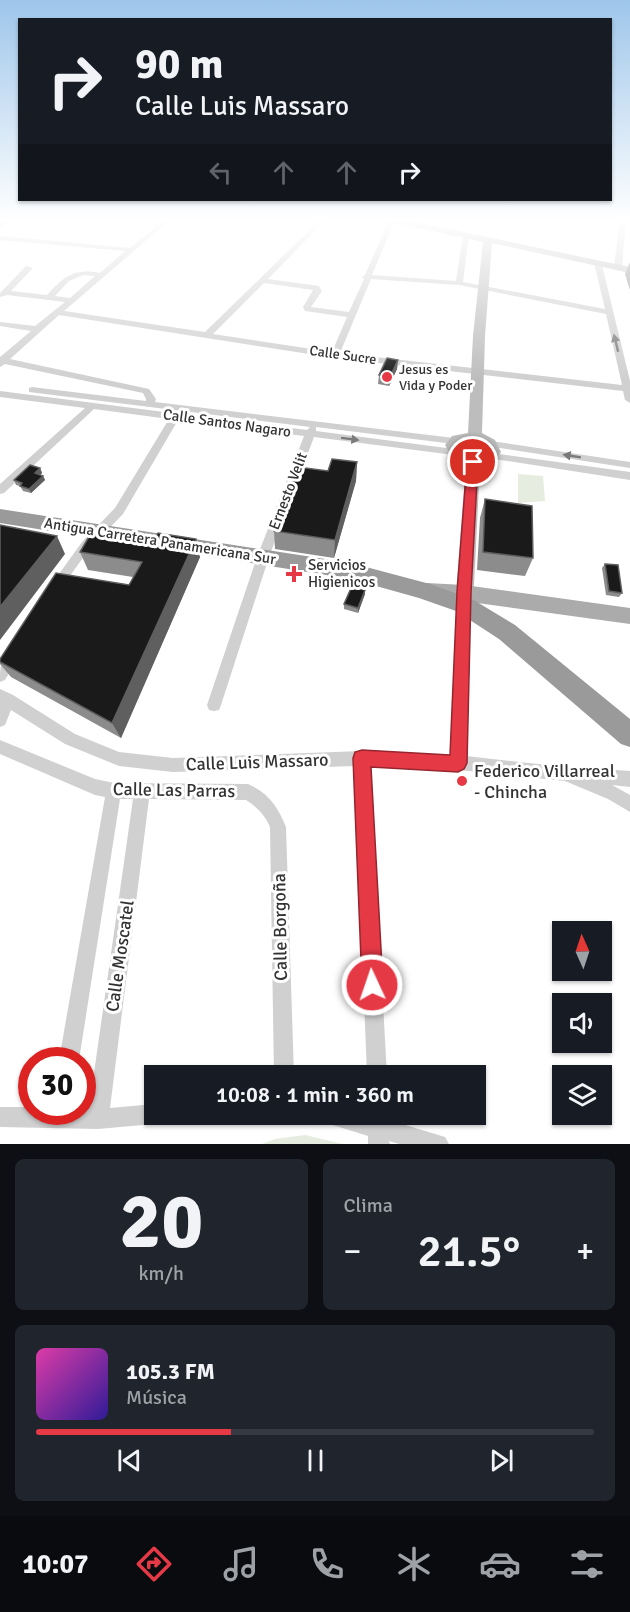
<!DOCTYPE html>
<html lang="es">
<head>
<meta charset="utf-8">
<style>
	:root { --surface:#171b24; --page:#20242c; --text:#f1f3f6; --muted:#9ea1a6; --line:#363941; --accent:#e63946 }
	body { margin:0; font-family:Signika,sans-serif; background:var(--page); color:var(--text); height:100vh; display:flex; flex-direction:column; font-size:22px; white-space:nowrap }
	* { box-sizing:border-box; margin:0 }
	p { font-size:20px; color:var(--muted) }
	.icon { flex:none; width:33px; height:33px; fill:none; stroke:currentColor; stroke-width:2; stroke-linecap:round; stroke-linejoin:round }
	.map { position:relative; height:1144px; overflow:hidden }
	.sheet { display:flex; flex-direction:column; gap:15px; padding:15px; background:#0d0f14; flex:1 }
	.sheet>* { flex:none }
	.banner { position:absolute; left:18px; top:18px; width:594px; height:183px; border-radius:0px; box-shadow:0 2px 4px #0004; background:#171b24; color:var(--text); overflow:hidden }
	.needle { width:39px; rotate:357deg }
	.controls { position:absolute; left:552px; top:921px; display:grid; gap:12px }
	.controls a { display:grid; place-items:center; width:60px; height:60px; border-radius:0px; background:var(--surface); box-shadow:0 2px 4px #0004; font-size:30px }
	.speed { position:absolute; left:18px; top:1047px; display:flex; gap:12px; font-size:30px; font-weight:700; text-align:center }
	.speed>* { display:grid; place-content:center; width:78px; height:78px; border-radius:50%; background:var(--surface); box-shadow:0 2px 4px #0004; line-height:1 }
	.speed .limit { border:9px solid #d22; background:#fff; color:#111 }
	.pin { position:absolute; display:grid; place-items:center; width:51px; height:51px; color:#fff; margin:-26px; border:3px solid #fff; border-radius:50%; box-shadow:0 2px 6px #0007 }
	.me { position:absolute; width:66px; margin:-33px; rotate:357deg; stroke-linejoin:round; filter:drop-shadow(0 0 4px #0008) }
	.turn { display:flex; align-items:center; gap:21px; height:126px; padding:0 18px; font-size:27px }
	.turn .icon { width:78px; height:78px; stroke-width:2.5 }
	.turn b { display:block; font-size:42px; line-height:51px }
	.lanes { display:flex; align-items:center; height:57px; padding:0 18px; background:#0003; justify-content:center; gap:30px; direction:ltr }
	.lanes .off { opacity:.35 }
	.big { font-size:45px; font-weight:600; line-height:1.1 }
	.sheet .card { flex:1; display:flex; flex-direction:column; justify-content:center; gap:9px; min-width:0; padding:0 21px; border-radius:9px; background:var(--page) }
	.sheet .dial { align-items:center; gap:0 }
	.dial b { font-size:78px; line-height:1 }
	.song { display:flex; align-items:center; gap:18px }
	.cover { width:72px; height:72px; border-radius:9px; background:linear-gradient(135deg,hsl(320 70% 55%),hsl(250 70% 35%)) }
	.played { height:6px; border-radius:3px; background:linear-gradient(90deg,var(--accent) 35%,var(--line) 35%) }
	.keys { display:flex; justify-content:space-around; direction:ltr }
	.heat { display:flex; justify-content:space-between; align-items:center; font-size:33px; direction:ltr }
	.sheet .tiles { flex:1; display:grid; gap:15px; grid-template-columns:1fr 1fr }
	.card:last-child { grid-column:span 2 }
	.trip { position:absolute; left:144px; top:1065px; width:342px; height:60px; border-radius:0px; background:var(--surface); box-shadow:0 2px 4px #0004; font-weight:600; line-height:60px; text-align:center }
	.menu { display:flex; height:96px; justify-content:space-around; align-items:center; background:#090b0e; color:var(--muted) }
	.menu .icon { width:42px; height:42px }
	.menu .active { color:var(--accent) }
	.menu b { font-size:27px; color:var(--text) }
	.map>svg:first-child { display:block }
</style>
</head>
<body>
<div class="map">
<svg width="630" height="1144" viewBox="0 0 630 1144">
	<rect width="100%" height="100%" fill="#fff"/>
	<path fill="#e6ecdf" d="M518,474L543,476L545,501L518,503Z
		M305,1135L343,1144H262L275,1139Z"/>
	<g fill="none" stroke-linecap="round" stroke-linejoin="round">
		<path fill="#d0d0d0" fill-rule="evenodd" d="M5,220H12L0,228V223Z
			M164,220H170L64,311L205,332L320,220H326L268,279L319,286L322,291L311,307L349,312L364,279L362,277L365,275L389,220H395L372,275L456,281L463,235L466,233L469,235L463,282L605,309L594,263L601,261L630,381V403L625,400L623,391L335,358L59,315L10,359L149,389L156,399L155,402L454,438L459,441L454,444L316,427V431L454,449L459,452L454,455L314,437L269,557L221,705L219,710L214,711L209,710L207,705L257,557L304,436L178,420L123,514L90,548L59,591H51L49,588L51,585L82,542L115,508L169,419L94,409L4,493L0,494V484L85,408L0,397V391L172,413L174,410L29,392V388L32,387L146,401V399L143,393L5,364L0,367V357L31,331L0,326V322L35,326L65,302L7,295L0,297V293L26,266L33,268L11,291L47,295C65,276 73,268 100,273L125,251L0,240V236L130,248ZM83,275L95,276L70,298L55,296L69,281ZM371,279L459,285L606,314L622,385L340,353ZM264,283L313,290L303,307L305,311L347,317L332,352L213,334ZM183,411L310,427L307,430L181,414Z
			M620,220H626L622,267L618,269L614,267Z
			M491,441L630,462V468L487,446L486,444Z
			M492,453L630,472V480L488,458V454Z
			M464,600L468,601L470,605L466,756L565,767L571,769L576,767L630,771V787L612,785L630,795V812L608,799L565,781L458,770L370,766L387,1076H367L355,766L173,772L119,766L65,744L11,710L5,725L0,727V689L13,695L75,734L119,752L173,758L362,751L451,755L458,605L460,601Z
			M12,650L17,652L19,656L5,680L0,682C0,670 0,655 12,650Z
			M0,740L95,779L114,783L248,784C269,793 278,807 286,827L294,1076H274L270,827C265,815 257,807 246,800L149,799L110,1108L154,1104V1114H164L161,1121L154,1124L98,1129L0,1127V1107H32V1112H82V1108H89L133,799H120L79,1060H59L105,797L95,795L0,754Z
			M317,1114H388L389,1120L445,1137L449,1144H399L389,1141L390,1144H368V1136L320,1121Z"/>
		<path fill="#bdbdbd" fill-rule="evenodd" d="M391,220H406L630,267V273L492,243L485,336L482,433L495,440L501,452L493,462L480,465L473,605L470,610L464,612L458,610L455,605L466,464L452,458L445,445L452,436L468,433L473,336L483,242L395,223ZM475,440L486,446L487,451L483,456C473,457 463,457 459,445L461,443Z"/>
		<path fill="#ababab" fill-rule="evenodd" d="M427,583L464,585L630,608V624L420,595L418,590L420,585Z"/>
		<path fill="#9a9a9a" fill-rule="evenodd" d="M0,509L351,563L430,584L472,599L515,625L630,719V747L621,744L499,639L456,611L419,598L351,579L0,523Z"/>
	</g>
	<path fill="#8c8c8c" d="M630,262V290L625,274Z
		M398,360L397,369L389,386L378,384L379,375Z
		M357,462L356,481L334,558L275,549L274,531L328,471Z
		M40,468L42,473L40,475L43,476L45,480L31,493L23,491L20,486L16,485L14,480Z
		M485,499L533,558L525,576L477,570L480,518Z
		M196,539L200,557L121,738L11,677L0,664V659L129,585L133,577L88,570L80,552L153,542Z
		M605,564L622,593L619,597L606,595L602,568Z
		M365,590V594L358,613L344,609V604Z"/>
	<path fill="#5f5f5f" d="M398,360L397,369L389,386L390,377Z
		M357,462L356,481L334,558L335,540Z
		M40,468L42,473L37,478L35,473Z
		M43,476L45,480L31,493L29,489Z
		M57,536L65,554L0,640V607Z
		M196,539L200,557L121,738L112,723Z
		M365,590V594L358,613V608Z"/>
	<path fill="#1a1a1a" stroke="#5f5f5f" stroke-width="1.5" d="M387,358L398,360L390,377L379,375Z
		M332,459L357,462L335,540L274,531L298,467L328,471Z
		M30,465L40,468L35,473L43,476L29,489L20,486L22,483L14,480Z
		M485,499L532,506L533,558L483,552Z
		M0,525L57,536L0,607Z
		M91,533L153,542L158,533L196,539L112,723L0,662V659L56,573L129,585L142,562L80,552Z
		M605,564L618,565L622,593L609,591Z
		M352,586L365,590L358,608L344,604Z"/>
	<defs><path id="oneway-solid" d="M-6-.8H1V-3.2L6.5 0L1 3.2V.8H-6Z" transform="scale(1.5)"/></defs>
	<g fill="#7a7a7a">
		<use href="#oneway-solid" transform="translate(616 343) rotate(-104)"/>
		<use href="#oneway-solid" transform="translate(350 439) rotate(7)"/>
		<use href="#oneway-solid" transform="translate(572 456) rotate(-171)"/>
	</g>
	<linearGradient id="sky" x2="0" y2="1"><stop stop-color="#9ec6ea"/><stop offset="0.58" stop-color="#fff"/><stop offset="1" stop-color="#fff" stop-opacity="0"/></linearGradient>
	<rect width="630" height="380" fill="url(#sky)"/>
	<path fill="#e63946" stroke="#96252e" stroke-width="1.5" d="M473,458L478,462L471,592L467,763L464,769L458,772L371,767L383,985L380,992L372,995L365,992L362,985L353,758L355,752L362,750L450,755L457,592L467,462Z"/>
	<g fill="#e63946" stroke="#fff" stroke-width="2">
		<circle cx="387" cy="377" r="6"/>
		<path d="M291 565h6v6h6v6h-6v6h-6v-6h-6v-6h6z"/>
		<circle cx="462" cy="781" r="6"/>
	</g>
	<g text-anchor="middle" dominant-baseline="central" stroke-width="6" stroke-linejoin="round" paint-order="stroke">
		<g font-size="14" fill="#333" stroke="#fff">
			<text transform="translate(343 355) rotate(8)">Calle Sucre</text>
		</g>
		<g font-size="14" fill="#333" stroke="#fff" text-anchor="start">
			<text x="399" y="369">Jesus es<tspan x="399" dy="16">Vida y Poder</tspan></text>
		</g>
		<g font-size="15" fill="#333" stroke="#fff">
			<text transform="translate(227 423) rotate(8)">Calle Santos Nagaro</text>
			<text transform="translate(288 491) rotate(-69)">Ernesto Velit</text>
			<text transform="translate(160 541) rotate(9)">Antigua Carretera Panamericana Sur</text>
		</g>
		<g font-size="15" fill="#333" stroke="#fff" text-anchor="start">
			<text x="308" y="565">Servicios<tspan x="308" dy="17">Higienicos</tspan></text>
		</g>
		<g font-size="18" fill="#333" stroke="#fff">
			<text transform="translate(257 762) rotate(-2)">Calle Luis Massaro</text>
			<text transform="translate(174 790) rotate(1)">Calle Las Parras</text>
			<text transform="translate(280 927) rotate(-91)">Calle Borgoña</text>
			<text transform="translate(120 956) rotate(-82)">Calle Moscatel</text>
		</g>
		<g font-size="18" fill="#333" stroke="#fff" text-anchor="start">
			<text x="474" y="771">Federico Villarreal<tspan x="474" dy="21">- Chincha</tspan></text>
		</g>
	</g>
</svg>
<div class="controls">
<a><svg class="needle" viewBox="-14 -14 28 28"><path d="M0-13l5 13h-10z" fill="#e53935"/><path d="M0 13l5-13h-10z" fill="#9ea1a6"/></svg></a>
<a><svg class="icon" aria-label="sound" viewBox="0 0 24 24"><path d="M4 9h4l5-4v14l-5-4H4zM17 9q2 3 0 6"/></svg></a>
<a><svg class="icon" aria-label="layers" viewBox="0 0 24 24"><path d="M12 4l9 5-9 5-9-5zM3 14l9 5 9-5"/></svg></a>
</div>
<div class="speed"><div class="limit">30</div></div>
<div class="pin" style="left:473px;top:462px;background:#d93025"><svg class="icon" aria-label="arrive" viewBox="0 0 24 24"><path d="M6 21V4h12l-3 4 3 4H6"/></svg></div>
<svg class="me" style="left:372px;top:985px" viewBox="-20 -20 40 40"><circle r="17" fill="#e63946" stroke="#fff" stroke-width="3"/><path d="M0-11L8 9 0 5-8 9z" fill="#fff"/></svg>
<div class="trip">10:08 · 1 min · 360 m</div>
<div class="banner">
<div class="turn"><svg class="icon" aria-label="right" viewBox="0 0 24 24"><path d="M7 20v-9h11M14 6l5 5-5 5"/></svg><div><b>90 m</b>Calle Luis Massaro</div></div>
<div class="lanes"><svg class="icon off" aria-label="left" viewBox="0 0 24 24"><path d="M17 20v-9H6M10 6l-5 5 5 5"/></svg><svg class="icon off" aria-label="ahead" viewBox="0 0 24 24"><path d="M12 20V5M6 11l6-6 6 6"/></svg><svg class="icon off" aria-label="ahead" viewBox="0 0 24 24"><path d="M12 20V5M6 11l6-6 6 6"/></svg><svg class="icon" aria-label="right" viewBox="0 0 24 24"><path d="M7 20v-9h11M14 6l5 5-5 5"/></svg></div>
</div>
</div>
<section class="sheet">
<div class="tiles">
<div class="card dial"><b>20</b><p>km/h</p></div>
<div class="card"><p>Clima</p>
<div class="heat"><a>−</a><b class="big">21.5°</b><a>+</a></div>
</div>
<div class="card">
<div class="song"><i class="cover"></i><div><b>105.3 FM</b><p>Música</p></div></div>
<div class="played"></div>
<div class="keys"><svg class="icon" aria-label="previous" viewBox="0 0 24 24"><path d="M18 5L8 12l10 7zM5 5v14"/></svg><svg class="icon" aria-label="pause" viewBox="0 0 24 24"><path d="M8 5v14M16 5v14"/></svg><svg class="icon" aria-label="next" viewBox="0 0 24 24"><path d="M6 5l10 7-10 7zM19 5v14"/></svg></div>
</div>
</div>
</section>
<nav class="menu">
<b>10:07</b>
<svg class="icon active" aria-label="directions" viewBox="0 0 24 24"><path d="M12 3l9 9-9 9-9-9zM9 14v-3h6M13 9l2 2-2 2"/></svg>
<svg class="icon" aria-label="music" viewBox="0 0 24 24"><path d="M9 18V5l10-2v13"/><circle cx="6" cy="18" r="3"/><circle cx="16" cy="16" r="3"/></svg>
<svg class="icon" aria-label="phone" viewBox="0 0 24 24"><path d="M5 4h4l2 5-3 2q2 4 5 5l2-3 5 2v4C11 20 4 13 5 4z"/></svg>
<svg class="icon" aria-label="climate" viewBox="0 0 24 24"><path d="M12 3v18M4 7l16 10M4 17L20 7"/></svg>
<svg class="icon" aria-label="car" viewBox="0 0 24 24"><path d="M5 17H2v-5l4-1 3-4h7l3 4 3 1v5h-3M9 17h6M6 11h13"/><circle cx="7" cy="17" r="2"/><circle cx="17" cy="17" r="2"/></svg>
<svg class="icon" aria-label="filters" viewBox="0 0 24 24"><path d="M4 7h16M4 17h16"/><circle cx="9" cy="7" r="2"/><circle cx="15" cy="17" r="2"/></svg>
</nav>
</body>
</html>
